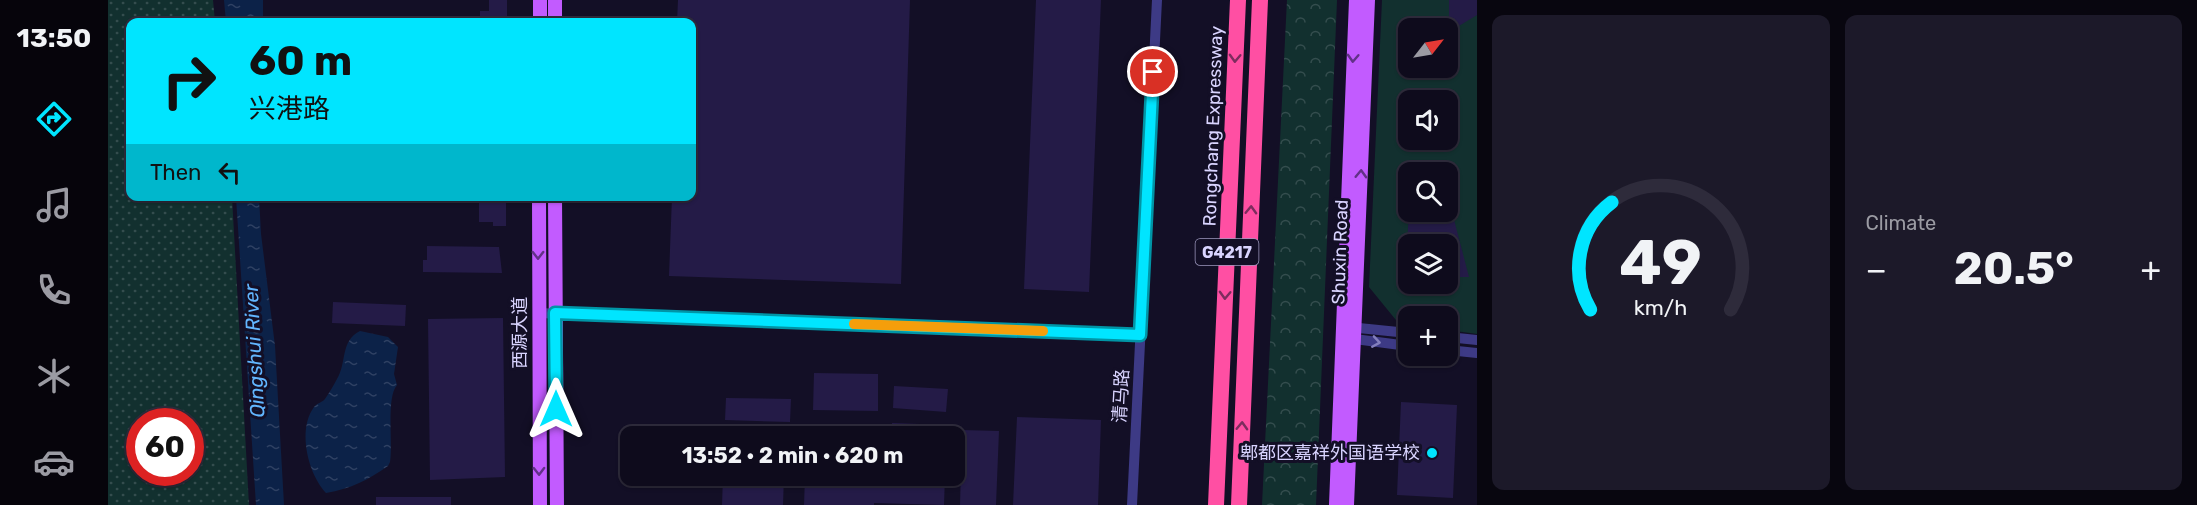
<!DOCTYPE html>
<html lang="en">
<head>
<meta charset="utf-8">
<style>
	:root { --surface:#0e0b1c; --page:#1c1929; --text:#f1f3f6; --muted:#9b9ba3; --line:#2e2b3b; --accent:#00e5ff }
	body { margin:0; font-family:Rubik,"Noto Sans SC",sans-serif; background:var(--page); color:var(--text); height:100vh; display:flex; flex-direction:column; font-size:22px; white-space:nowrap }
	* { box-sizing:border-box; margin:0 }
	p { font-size:20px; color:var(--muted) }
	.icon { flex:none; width:33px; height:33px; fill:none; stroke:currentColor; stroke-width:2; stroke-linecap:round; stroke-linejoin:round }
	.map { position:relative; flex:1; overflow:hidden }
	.panel { display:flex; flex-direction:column; gap:15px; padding:15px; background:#08060f; width:720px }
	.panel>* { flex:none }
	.hud { position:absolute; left:18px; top:18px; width:570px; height:183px; border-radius:12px; box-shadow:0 2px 4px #0004,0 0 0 2px var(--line); background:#00e5ff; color:#111; overflow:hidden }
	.needle { width:39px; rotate:59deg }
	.tools { position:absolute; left:1290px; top:18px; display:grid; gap:12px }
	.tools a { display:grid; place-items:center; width:60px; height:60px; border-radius:12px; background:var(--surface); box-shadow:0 2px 4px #0004,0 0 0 2px var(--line); font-size:30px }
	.speed { position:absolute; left:18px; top:408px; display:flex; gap:12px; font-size:30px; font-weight:700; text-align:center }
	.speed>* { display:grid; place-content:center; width:78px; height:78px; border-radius:50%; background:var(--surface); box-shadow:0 2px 4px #0004,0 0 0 2px var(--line); line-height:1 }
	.speed .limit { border:9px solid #d22; background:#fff; color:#111 }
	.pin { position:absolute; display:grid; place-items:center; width:51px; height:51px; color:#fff; margin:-26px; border:3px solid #fff; border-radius:50%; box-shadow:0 2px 6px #0007 }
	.me { position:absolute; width:66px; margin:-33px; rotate:0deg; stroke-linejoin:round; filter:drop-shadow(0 0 4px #0008) }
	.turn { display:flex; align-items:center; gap:21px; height:126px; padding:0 24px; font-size:27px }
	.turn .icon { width:78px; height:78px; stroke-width:2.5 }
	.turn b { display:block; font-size:42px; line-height:51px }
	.then { display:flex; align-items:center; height:57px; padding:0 24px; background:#0003; gap:12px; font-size:22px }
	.big { font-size:45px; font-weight:700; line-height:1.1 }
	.panel .widget { flex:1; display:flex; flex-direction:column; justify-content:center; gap:9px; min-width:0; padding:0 21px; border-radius:12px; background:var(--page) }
	.panel .dial { align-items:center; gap:0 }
	.dial svg { height:156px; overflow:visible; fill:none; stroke:var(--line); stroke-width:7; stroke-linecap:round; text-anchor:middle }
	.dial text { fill:var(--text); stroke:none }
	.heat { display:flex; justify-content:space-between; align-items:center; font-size:33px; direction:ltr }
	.panel .tiles { flex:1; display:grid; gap:15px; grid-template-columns:repeat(2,1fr) }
	.trip { position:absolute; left:512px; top:426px; width:345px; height:60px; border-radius:12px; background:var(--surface); box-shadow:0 2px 4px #0004,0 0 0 2px var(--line); font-weight:700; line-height:60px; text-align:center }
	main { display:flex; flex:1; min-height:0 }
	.tab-bar { display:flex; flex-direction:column; width:108px; justify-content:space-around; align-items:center; background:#06040b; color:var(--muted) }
	.tab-bar .icon { width:42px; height:42px }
	.tab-bar .active { color:var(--accent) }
	.tab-bar b { font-size:27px; color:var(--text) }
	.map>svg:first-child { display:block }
</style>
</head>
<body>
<main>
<nav class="tab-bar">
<b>13:50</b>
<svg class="icon active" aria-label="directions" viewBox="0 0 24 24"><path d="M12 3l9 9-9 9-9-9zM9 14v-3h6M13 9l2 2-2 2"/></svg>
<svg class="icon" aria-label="music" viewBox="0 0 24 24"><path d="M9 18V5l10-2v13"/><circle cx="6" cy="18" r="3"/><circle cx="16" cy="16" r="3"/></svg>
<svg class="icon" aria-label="phone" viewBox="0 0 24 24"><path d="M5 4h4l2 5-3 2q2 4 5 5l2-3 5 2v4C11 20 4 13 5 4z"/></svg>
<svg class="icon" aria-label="climate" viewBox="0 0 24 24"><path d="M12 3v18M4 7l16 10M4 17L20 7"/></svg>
<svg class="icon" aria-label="car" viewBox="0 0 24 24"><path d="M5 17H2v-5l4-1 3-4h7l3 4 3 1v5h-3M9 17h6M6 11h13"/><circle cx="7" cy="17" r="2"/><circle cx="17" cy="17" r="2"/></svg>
</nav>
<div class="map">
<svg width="1369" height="505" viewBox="0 0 1369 505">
	<defs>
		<pattern id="grass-dots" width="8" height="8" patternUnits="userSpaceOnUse" patternTransform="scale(1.5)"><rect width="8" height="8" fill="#12302f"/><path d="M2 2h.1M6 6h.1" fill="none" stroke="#344d4e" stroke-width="1.8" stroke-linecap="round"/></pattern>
		<pattern id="forest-crowns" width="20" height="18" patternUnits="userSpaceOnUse" patternTransform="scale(1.5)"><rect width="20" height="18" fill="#12302f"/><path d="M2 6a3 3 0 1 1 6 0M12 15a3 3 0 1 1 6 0" fill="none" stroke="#344d4e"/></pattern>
		<pattern id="water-ripples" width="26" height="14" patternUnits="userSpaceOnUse" patternTransform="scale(1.5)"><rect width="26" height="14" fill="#0c2248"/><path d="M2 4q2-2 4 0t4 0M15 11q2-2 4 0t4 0" fill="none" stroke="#2f4163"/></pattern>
	</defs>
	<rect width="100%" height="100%" fill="#130f26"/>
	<path fill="url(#grass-dots)" fill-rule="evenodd" d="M0,0H105L107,22H22V196L124,197L141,505H0ZM32,422H82V472H32Z"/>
	<path fill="url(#forest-crowns)" d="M1179,0H1229L1208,505H1154Z"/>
	<path fill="#12302f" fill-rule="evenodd" d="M1274,0H1369V334L1340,330V316H1300V326L1292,325L1261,287ZM1300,28H1340V68H1300ZM1300,100H1340V140H1300ZM1300,172H1340V212H1300ZM1300,244H1340V284H1300Z"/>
	<path fill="url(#water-ripples)" d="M116,0H155V22H118Z
		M128,197H151L153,234L167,346L176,505H148Z
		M252,331L280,337L290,347L286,374L289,385C278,397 285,443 282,462L280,466C260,480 242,489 218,493C200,474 189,430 206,407C209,403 215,402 217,399C221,393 226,385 229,379C239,363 232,341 252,331Z"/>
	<path fill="#241b47" d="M381,0H399V22H372V11H381Z
		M570,0H802L793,284L561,276L564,196H584V22H569Z
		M928,0H993L981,292L916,289Z
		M1341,0H1369V15L1341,32Z
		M371,196H398V226H385V222H371Z
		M1301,212H1344L1361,277H1340V244H1299Z
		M319,246L391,247L394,273L315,272V260H319Z
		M225,302L298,305L297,326L224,323Z
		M395,318L397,477L322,480L320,319Z
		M706,373L770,374V411L705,410Z
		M786,386L840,389L838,412L785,408Z
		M618,398L683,399L682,422L617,420Z
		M1293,402L1349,405L1345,498L1289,495Z
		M909,417L993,420L990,505H905Z
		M784,423L839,425L838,436H783Z
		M854,430L891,431L888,505H852Z
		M615,476H676L675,505H614Z
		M697,476H837L836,505L766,503V505H696Z
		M268,497H343V505H268Z"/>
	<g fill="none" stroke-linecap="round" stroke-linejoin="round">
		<path stroke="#3d3a85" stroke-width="10" d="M430,313L1032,335
			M1241,327L1300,333
			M1340,337L1369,340
			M1239,338L1300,346
			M1340,350L1369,353
			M1024,505L1049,0"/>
		<path stroke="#c25bff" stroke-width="14" d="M447,0V22
			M432,22V0
			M431,196L432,505
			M447,196L449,505
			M1228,505L1248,0
			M1239,505L1260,0"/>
		<path stroke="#ff4fa3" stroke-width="16" d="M1108,505L1130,0
			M1131,505L1152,0"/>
	</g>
	<defs><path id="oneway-chevron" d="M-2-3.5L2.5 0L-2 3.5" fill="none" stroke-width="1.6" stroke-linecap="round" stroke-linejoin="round" transform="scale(1.5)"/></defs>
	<g stroke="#7d2c5e">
		<use href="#oneway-chevron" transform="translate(1127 58) rotate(92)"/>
		<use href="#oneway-chevron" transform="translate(1143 210) rotate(-88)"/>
		<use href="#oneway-chevron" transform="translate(1117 295) rotate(92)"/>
		<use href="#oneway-chevron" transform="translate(1134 426) rotate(-88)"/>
	</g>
	<g stroke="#623188">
		<use href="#oneway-chevron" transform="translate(1245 58) rotate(93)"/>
		<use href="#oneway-chevron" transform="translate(1253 174) rotate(-88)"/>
		<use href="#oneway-chevron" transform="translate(430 255) rotate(90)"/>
		<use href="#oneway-chevron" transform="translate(431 471) rotate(89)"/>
	</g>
	<use stroke="#837fbc" href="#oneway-chevron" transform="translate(1268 342) rotate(9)"/>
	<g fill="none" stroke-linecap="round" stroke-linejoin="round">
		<defs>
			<path id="route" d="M448,409L447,313L1032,335L1045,72"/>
		</defs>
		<use href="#route" stroke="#0095a6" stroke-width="15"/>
		<use href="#route" stroke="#00e5ff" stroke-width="10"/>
		<path stroke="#f59e0b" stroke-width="10" d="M746,324L935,331"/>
	</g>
	<circle fill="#00e5ff" stroke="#130f26" stroke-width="2" cx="1324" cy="453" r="6"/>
	<g text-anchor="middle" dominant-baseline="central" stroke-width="6" stroke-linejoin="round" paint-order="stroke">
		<rect fill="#130f26" stroke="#9e99be" stroke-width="1.5" x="1087.5" y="239" width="63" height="26" rx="4.5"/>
		<g font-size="16" font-weight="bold" fill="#d9d4ff">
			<text x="1119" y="252">G4217</text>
		</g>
		<g font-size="18" fill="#d9d4ff" stroke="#130f26">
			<text transform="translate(1105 126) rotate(-88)">Rongchang Expressway</text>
			<text transform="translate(1232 252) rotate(-88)">Shuxin Road</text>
			<text transform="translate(412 333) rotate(-90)">西源大道</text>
			<text transform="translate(1013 396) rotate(-87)">清马路</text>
		</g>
		<g font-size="18" fill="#d9d4ff" stroke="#130f26" text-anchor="end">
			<text x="1312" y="453">郫都区嘉祥外国语学校</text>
		</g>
		<g font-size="20" font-style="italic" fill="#62b6ff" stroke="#130f26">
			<text transform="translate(146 351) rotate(-93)">Qingshui River</text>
		</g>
	</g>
</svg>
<div class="tools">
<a><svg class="needle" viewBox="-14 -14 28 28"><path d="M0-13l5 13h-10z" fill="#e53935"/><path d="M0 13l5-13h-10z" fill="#9b9ba3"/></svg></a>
<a><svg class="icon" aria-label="sound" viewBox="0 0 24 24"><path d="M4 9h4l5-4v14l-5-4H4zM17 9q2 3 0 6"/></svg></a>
<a><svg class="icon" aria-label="search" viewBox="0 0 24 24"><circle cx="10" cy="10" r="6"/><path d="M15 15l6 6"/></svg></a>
<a><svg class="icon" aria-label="layers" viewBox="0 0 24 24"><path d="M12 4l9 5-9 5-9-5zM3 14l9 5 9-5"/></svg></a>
<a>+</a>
</div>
<div class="speed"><div class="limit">60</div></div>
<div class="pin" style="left:1045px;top:72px;background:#d93025"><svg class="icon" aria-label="arrive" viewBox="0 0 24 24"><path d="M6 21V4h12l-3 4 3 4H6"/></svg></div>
<svg class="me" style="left:448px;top:409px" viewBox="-20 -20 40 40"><path d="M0-17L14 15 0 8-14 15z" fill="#00e5ff" stroke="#fff" stroke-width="4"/></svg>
<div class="trip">13:52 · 2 min · 620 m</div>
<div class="hud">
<div class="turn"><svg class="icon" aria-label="right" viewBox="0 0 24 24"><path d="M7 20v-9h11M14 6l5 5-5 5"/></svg><div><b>60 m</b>兴港路</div></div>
<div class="then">Then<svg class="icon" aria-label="left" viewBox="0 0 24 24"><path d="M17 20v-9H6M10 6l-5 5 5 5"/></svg></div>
</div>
</div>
<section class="panel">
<div class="tiles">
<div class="widget dial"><svg viewBox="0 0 100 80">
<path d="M14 69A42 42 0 1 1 86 69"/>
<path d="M14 69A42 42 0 0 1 25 14" stroke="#00e5ff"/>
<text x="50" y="56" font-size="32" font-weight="700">49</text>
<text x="50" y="72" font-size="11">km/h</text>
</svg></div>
<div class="widget"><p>Climate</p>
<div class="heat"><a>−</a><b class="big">20.5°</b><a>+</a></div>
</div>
</div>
</section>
</main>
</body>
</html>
